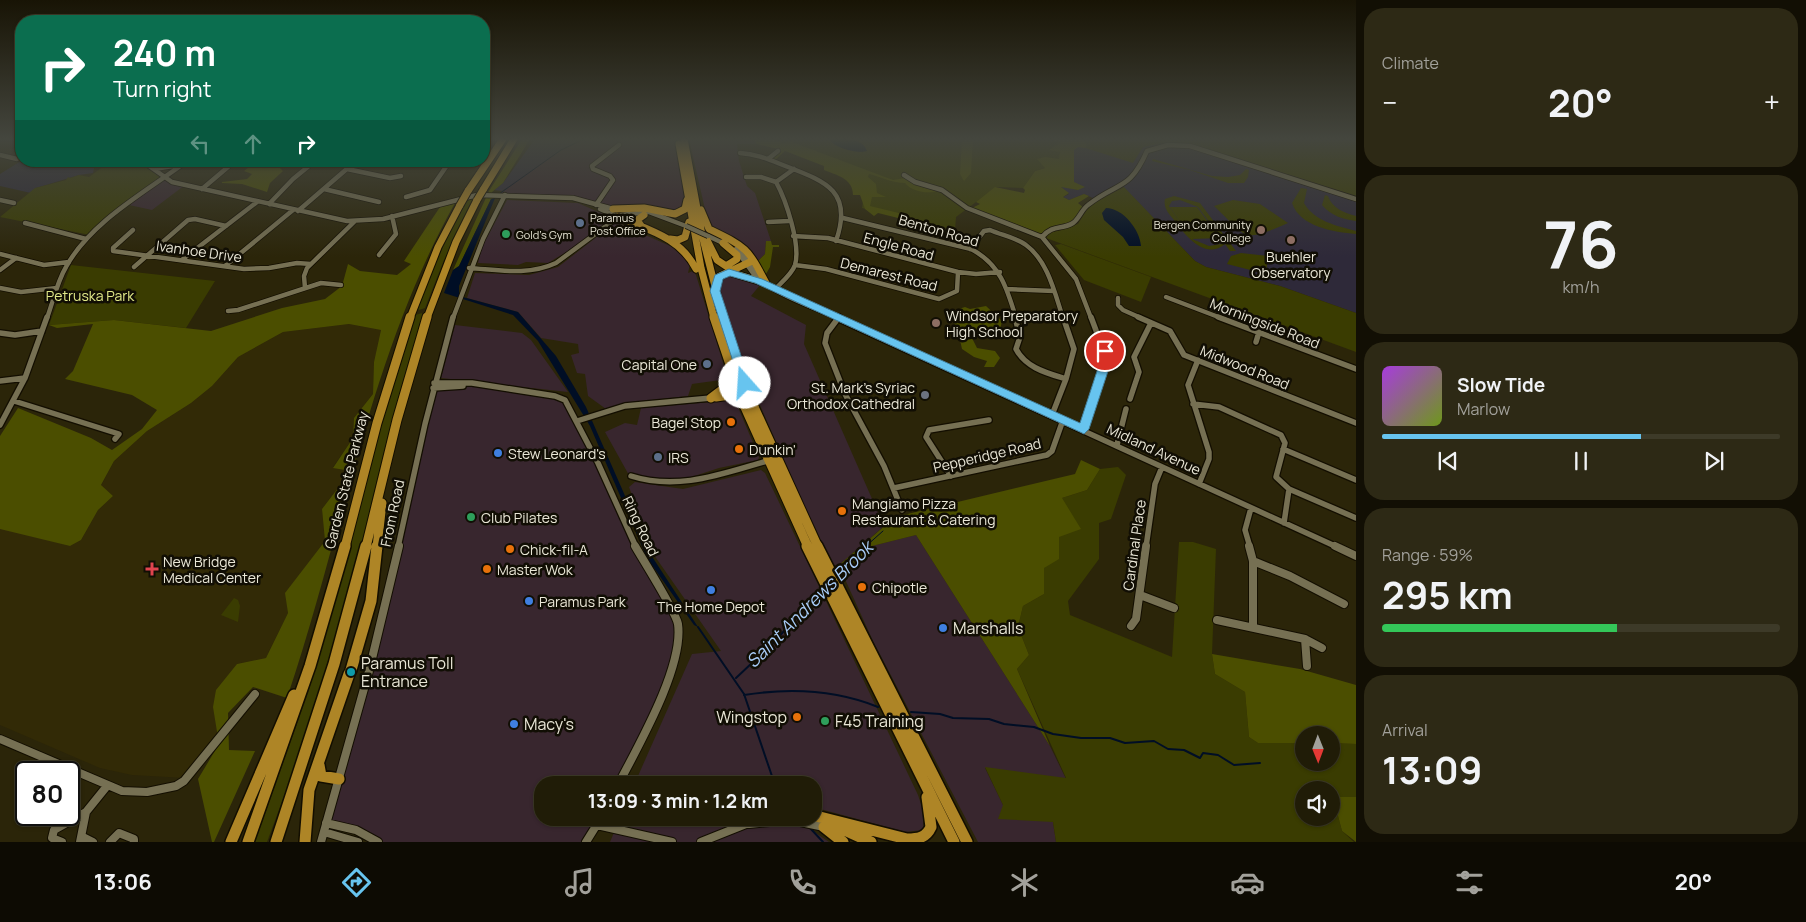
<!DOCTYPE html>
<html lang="en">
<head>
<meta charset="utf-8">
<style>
	:root { --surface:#201c07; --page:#2d2915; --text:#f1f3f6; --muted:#a2a19b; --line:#3d3a28; --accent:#67c4ef }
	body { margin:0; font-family:Manrope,sans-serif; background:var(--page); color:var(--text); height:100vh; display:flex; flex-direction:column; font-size:19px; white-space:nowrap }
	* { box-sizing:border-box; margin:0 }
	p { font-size:16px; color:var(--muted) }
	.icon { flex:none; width:28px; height:28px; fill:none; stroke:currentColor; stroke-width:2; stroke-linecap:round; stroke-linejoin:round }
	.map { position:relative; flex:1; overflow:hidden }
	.details { display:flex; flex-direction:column; gap:8px; padding:8px; background:#120f04; width:450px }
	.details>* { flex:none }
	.banner { position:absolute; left:15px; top:15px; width:475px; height:152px; border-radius:20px; box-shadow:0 1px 4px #0004,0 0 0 1px var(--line); background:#0b6e4f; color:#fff; overflow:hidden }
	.needle { width:32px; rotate:179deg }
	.buttons { position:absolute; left:1295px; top:726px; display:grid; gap:10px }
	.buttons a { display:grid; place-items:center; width:45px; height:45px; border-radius:50%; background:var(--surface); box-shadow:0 1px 4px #0004,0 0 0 1px var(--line); font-size:25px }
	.speed { position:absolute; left:15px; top:761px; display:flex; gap:10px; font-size:25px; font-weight:700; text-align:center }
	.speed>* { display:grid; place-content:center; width:65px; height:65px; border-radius:50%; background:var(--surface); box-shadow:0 1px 4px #0004,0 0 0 1px var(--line); line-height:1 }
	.speed .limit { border:2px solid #111; border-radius:8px; background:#fff; color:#111 }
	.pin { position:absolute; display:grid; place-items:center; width:42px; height:42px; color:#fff; margin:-21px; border:2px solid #fff; border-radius:50%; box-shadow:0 1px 5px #0007 }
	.me { position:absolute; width:55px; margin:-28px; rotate:341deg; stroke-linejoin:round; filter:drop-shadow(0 0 4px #0008) }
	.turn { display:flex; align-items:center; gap:18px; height:105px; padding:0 15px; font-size:22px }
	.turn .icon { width:65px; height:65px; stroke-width:2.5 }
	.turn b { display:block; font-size:35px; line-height:42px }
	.lanes { display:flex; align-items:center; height:48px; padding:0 15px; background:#0003; justify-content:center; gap:25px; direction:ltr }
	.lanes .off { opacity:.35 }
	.big { font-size:38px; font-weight:700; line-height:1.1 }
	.details .card { flex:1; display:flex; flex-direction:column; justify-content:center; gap:8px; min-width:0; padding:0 18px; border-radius:20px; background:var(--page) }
	.details .dial { align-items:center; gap:0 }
	.dial b { font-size:65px; line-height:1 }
	.song { display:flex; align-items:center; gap:15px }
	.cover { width:60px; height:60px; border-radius:8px; background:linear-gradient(135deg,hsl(280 70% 55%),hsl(80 70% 35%)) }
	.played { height:5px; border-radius:2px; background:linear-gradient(90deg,var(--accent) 65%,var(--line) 65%) }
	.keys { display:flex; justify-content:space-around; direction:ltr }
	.heat { display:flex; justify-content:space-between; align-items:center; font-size:28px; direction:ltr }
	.charge { height:8px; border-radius:4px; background:linear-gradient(90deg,#34c759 59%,var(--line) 0) }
	.trip { position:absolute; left:534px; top:776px; width:288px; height:50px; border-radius:20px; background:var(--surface); box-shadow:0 1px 4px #0004,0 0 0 1px var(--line); font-weight:700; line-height:50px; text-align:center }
	.tabs { display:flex; height:80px; justify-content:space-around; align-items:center; background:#0d0b03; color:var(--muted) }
	.tabs .icon { width:35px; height:35px }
	.tabs .selected { color:var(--accent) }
	.tabs b { font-size:22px; color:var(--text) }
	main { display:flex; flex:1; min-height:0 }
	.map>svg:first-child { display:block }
</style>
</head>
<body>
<main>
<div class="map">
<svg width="1356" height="842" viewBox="0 0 1356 842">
	<rect width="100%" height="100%" fill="#2b2509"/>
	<path fill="#38262e" d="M584,139H678L688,197L684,211L613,209L586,201L500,195L508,186L555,154Z
		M689,139H754L756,144H737L739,161L747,186L755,193L771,241H766L765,254L757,262L752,251L742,243L709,227Z
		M165,178L185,185L152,210L129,205Z
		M507,200L578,203L612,218L568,251L548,263L526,262L518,265L478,263L482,247Z
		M616,222L686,253L691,260L688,273L693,271L696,275L728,379L692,384L688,396L626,403L606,409L588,396L585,374L577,373L571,355L579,353L578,344L541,338L518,312L467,298L475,273L529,275L558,267Z
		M725,275L742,277L760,285L751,296L806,325L804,344L884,526L838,566L831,564L815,527L792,483L788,469L749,380L720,292L719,281Z
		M455,325L522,333L531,340L568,392L441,378Z
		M463,386H486L565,400L618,510L678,623L671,670L618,785H542V818H601L586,842H378L326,823L347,752L433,388Z
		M735,400L759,457L758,460L719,468L676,482L630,477L605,432L625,423L637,425L641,408Z
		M761,470L765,473L777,498L918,795L924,813L923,830L905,832L813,807L812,785H634L692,654L721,651L654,555L629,487L635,482L683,489Z
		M916,535L1050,746L1066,779L985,768L1003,805L1053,822L1056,842H978L873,641L844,577L872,546Z
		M620,818H802L807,827L829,842H610Z"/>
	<path fill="#322a06" d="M349,324L381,330L374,362L373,394L354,418L353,438L333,467L351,471L322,509L325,541L286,593L288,613L266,658L237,664L219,739L186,778L132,775L100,768L0,725V529L3,528L70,546L81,540L98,510L113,496L101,486L114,461L147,431L191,403L212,386L238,357L283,332Z"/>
	<path fill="#2e2939" d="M535,139H584L555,154L502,191L494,190L503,183Z
		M1168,142L1206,148L1356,196V313L1280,286L1206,267L1195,261L1122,186L1097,200L1084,194L1069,200L1063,197L1069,194L1060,186L1078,190L1074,182V150L1078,146L1138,152L1143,147L1153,143Z
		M21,161H90L95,163L93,173L79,175L36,188L31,193L0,186V174Z"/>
	<path fill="#3a3c01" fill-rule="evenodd" d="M773,139H1055L1063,142L1060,163L1035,171L1023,188L996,187L956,217L955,230L862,208L867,175Z
		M1080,139H1356V196L1187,143L1168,142L1143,147L1133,163L1079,146Z
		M1153,159L1212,176L1228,177L1240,175L1246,169L1249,170L1248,177L1244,183H1228L1190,170L1152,161Z
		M111,161H142L165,178L90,235L0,217L35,188L66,180L68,177L70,178L79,175L89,177Z
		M1124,187L1195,261L1206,267L1280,286L1356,313V352L1046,238L1052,231L1078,224L1089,206Z
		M1301,188L1307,189L1304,203C1314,221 1337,226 1356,231V234C1334,232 1300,227 1292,203Z
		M1325,195L1328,196C1332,208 1344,213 1356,216V221C1343,219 1331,216 1322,205Z
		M1174,196L1200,203L1236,251H1230L1225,244C1205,261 1185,235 1174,220C1169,214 1163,208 1165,199ZM1180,200L1198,207L1221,238V244L1209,246L1192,239L1220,238L1197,207H1170L1191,238L1169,206L1172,201Z
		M475,198L444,260L425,308L419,310L417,308L420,301L448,235L468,199Z
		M1233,200L1260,204L1288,223C1242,243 1249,239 1214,206Z
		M1061,244L1151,277L1141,302L1084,280L1055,245Z
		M1241,253L1268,256L1266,274L1227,264L1231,256Z
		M71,265L215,281L186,328L114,320L49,325Z
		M422,313L423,317C389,417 369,521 341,623C321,697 294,770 267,842H255L308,693L331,617L387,399L415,315Z
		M1118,467L1126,475L1111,519L1099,523V559L1068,601L1070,615L1172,657L1179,542H1193L1216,549L1212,654L1215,674L1245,692L1249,737L1258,743H1304V762H1331V743L1356,744V797H1333L1342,831L1354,842H1056L1053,822L998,819L1003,805L985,767L1066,778L1017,669L1029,655L1018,627L1023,606L1044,594V568L1059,537L1062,498L1087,490L1100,469ZM1304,790H1331V818H1304Z
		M234,598L238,600L240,606L238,622L221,615Z"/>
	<path fill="#4b4e00" d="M522,139H530L503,183L492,192L491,197L495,198L491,199L459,266L453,270L489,191Z
		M754,139H773L783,143L792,142L893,180L906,178L938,189V191C928,194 912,192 905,183C892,183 882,177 869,174L868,177L876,184L877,193L886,197H872L870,206L907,215L906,220L878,213L874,216L865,209L860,195H853C853,178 836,175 824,170V166L785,151L775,160L770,158L778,149L756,144Z
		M962,139H973L971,173L964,181L960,174Z
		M1049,139H1082L1086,143V148L1078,147L1074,150V182L1085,187L1078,190L1061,187L1069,193L1063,197L1069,200L1084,194L1089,196L1078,203L1084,208L1073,223L1054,227L1042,237L970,209L980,204L976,202L995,187L1024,193L1025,190L1023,188L1035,171L1045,168L1037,159L1045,157L1059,159L1060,152L1049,150L1060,143Z
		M257,161H292L280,168L283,171L270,183L267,192L242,184L222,183V182L247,179L252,174L244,171Z
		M455,203C369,357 343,533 287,698L253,687L228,713L229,750L255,751L214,842H212L198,779L219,744L213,707L216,690L237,664L266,658L288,613L285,593L325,541L322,509L351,471L333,468L353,438L354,418L373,394L374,362L381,330L349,324L283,332L238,357L212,386L191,403L147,431L114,461L101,485L113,496L98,510L81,540L70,546L0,529V436L18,408L91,438L112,450L142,429L157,410L132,395L65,379L73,371L93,324L57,328L49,325L114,320L211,331L282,308L325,299L342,286L348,264L360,271L397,275L411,264L404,261L440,207Z
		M766,241H771L772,245H779V247H773L770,267L766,274L762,273L757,262L765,254Z
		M986,306L1002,321L1000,330L987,328L985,334H970L977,348L995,351L1000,358L994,367H984L987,361L974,357L962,349L958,331L949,312L965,307L970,309Z
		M1081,460L1100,469L1087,490L1062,498L1081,529L1059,537V559L1044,568V594L1023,606L1018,627L1029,655L1017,669L1050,746L916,535L872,546L844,577L838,566L895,517L1075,474Z
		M1212,654L1300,669L1356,685V744L1331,743V735H1304V743H1258L1249,737L1245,692L1215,674Z
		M1333,797H1356V842L1342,831Z"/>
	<path fill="#000e25" d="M829,139C842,139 862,136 867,151C858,154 834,148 829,139Z
		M495,198L459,286V296L518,312L556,356L586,407L651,555L698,627L694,625L647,558L590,426L538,341L513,315L444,293L453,270L459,266L491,199Z
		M1106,208C1123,208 1140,230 1141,246H1129L1123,237L1104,220L1102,213Z"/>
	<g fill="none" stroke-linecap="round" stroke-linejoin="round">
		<path stroke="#000e25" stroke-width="1" d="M499,194L561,150L584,139
			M865,547L883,531"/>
		<path stroke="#000e25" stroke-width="2" d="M836,574L866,546
			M698,627L744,694L775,785
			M736,678L773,643L822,590
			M744,695C788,688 836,690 878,707
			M911,712L940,714L953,718L989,719L1004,724L1034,727L1053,734L1081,738H1110L1125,743L1154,741L1168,749L1184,750L1200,758L1203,753L1218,755L1234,765L1260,763
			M810,828L823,842"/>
		<defs>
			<path id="minor-far2" d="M740,153C758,154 772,161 788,167C827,182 853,192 836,241
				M0,155L17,159
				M768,159L778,151
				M142,161L172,182L347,221L383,219L477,195L573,198L617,210
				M154,169L179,165
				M347,169L390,178L401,176
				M904,175L915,182L942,190L967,208L1042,237L1076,279L1091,318
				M746,177H761L776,182
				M776,182L794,169
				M202,189L235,161
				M324,189L379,202
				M406,197L430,190L450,161
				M0,200L14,203
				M269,204L293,179L315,161
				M596,205L613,180L610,176L593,169L592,166L619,145
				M600,209L619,217
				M298,211L356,161
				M646,211L686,226
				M843,218L971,249C1000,264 1007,288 1016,318
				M768,222L789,221
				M25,223L86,239
				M133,230L113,248V251L244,269L269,268L297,263L311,264
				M708,236L725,244
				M793,236L828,238L958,272L976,274L1000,272
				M1042,237C1053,224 1062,230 1073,223C1079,219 1082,209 1088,205C1118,181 1129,192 1147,151L1168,145L1190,146L1356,199
				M736,249C749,258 750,269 760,279C775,294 818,309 838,318
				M970,249L984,231L990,230C1001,235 1017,238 1026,245C1048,261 1055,294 1063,318
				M737,251L758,280
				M0,254L44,265L69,262
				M379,255L396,234L392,216
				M183,259L257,202
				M795,265L826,269L939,299L957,291L958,272
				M225,266L293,210
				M134,267L188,220L195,219L226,226
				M469,268C499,270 528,276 556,263L621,215L648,212
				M0,270L16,258
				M0,288L21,292L57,288
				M305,288L304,276L307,268L354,222
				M775,289C782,282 792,274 795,265C801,245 786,200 776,182
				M1006,289L1054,291
				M1166,297L1221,318
				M1118,298V305L1123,310L1141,318
				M228,311L238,310L321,283L341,285
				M47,318C53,302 57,282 66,267C91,221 146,192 187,161
				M453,318L483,239L505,195"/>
			<path id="minor-far1" d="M835,317L1337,547
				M839,317L827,333L825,343L845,394L884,466L902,510
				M1015,317L1020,337L1016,349C1026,368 1047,373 1066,379
				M1138,317L1170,331L1184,355L1356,423
				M1218,317L1356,369
				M0,333L15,335L42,331
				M1256,342L1259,332
				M1198,360L1188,385L1209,452V459L1199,484
				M0,381L25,378
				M434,383H472L555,396L565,400L598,463L636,547
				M433,388L463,386
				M1130,399L1139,372L1134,357L1151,323
				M14,401L119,434L115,439
				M1193,404L1219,407L1281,435L1285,443L1276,477L1289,489L1284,523
				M1052,415L1066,379L1074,349L1063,317
				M577,421L625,406L711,398
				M0,425L25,378L47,317
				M1084,429L1106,357L1091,317
				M1117,445L1126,409
				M1283,449L1356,480
				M631,476C678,491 721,474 767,461
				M951,476L926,437L929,430L989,420
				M894,488L1047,455L1052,451L1063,420
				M1289,489L1356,518
				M398,547L425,424L453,317
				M1146,547L1155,484L1162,467
				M1250,547L1245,530L1251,508"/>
			<path id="minor" d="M1249,546L1253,561V626
				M1335,546L1356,556
				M1253,561L1290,576L1344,604
				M1140,595L1174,608
				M1217,620L1305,639L1322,648
				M1131,626L1136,619L1146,546
				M1305,639L1307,666
				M0,739L122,791L147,792L176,786L184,781L255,694
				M618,785C638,746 684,667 678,624C676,612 643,560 635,546
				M326,823L356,830L378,842
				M749,824L791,820L824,827
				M597,825L672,842
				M324,832L358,842
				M83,837L93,842
				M62,842L52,838L54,830L86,812
				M80,842L86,812L107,786
				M110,842L119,833L134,839V842
				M321,842L369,671L399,546
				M586,842L601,818
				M701,842L761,818"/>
			<path id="highway-far2" d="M684,139L702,235L723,318
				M679,144L701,268L714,318
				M483,190L514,139
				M468,191L503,139
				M613,209L644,208L675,214L685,209L687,200
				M701,210L709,229C746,247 747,247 766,283
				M618,217C648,230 680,237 696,269
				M642,227L637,220L644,215
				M706,238L717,260L726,266L737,259V255L723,243
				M670,239L678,240L685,237L689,222
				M729,272L759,281
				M715,291L720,276L750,262
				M410,318L438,247L460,205
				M427,318L456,242L477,200"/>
			<path id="highway-far1" d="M714,317L743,403L808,547
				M722,317L755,409L818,547
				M716,397L730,395L743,403
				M711,398L727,386L732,370
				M345,547L377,423L410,317
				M366,547L397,420L427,317
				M377,547L382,503"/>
			<path id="highway" d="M807,546L954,842
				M817,546L967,842
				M351,670L371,601L377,546
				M319,765L321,776L339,779
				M816,816L907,839C918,839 926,838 931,827L927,797
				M829,823L871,842
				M824,827L843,842
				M231,842L294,695
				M248,842L310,666L345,546
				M276,842L334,664L366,546
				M305,842L309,790L349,674"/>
		</defs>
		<use href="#minor-far2" stroke="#130e00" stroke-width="6"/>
		<use href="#minor-far1" stroke="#130e00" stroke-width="8"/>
		<use href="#minor" stroke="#130e00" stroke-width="10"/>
		<use href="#highway-far2" stroke="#130e00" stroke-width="9"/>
		<use href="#highway-far1" stroke="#130e00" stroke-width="11"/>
		<use href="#highway" stroke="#130e00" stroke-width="14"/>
		<use href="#minor-far2" stroke="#767053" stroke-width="4.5"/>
		<use href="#minor-far1" stroke="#767053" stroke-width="5.5"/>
		<use href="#minor" stroke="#767053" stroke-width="8"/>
		<use href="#highway-far2" stroke="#ae8526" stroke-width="7"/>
		<use href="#highway-far1" stroke="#ae8526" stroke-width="9"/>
		<use href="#highway" stroke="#ae8526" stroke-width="11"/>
		<defs>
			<path id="minor-bridge" d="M686,226L708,236"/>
			<path id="highway-bridge" d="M477,200L483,190
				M460,205L468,191"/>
		</defs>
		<use href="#minor-bridge" stroke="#130e00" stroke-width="6" stroke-linecap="butt"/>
		<use href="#highway-bridge" stroke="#130e00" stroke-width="9" stroke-linecap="butt"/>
		<use href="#minor-bridge" stroke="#767053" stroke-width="4.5"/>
		<use href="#highway-bridge" stroke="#ae8526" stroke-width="7"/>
	</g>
	<linearGradient id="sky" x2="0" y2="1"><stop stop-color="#181405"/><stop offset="0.54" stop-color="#44463e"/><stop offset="1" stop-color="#44463e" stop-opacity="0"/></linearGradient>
	<rect width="1356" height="257" fill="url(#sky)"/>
	<path fill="#67c4ef" stroke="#437f9b" d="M729,269L762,279L1080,423L1100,362V351L1105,347L1109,348L1111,362L1089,429L1084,434L1080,432L755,283L730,276L723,279L720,291L750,383L748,386H741L710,291L715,275Z"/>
	<g fill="#5c6f8a" stroke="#110e04" stroke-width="2">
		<circle cx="580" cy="223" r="5"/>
		<circle cx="707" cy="364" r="5"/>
		<circle cx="658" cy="457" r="5"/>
	</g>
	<g fill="#8d6e63" stroke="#110e04" stroke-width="2">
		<circle cx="1261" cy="230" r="5"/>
		<circle cx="1291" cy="240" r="5"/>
		<circle cx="936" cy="323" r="5"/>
	</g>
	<g fill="#2e9e5b" stroke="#110e04" stroke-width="2">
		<circle cx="506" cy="234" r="5"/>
		<circle cx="471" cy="517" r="5"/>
		<circle cx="825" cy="721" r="5"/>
	</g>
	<circle fill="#6b7280" stroke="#110e04" stroke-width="2" cx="925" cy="395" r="5"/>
	<g fill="#e8710a" stroke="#110e04" stroke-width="2">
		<circle cx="731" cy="422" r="5"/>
		<circle cx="739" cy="449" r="5"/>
		<circle cx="842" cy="511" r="5"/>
		<circle cx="510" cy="549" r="5"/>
		<circle cx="487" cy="569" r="5"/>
		<circle cx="862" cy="587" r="5"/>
		<circle cx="797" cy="717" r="5"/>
	</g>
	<g fill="#3f7fe0" stroke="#110e04" stroke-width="2">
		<circle cx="498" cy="453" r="5"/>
		<circle cx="711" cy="590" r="5"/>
		<circle cx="529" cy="601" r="5"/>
		<circle cx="943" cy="628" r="5"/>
		<circle cx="514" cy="724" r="5"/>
	</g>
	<path fill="#e0444e" stroke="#110e04" stroke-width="2" d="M149.5 561.5h5v5h5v5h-5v5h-5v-5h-5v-5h5z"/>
	<circle fill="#0f9aa8" stroke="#110e04" stroke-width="2" cx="351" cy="672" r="5"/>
	<g text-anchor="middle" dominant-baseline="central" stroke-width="5" stroke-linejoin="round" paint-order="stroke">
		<g font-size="11" fill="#eae7d7" stroke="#110e04" text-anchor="start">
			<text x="590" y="217">Paramus<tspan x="590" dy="13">Post Office</tspan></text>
			<text x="1251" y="224" text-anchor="end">Bergen Community<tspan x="1251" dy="13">College</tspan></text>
			<text x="516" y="234">Gold's Gym</text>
		</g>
		<g font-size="14" fill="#eae7d7" stroke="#110e04">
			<text transform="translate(939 230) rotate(16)">Benton Road</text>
			<text transform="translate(899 246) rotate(15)">Engle Road</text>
			<text transform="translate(199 251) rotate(8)">Ivanhoe Drive</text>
			<text transform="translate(889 274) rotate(14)">Demarest Road</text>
			<text transform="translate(1265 323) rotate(21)">Morningside Road</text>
			<text transform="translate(1245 367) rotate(22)">Midwood Road</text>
			<text transform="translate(1154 449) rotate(25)">Midland Avenue</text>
			<text transform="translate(987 455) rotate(-13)">Pepperidge Road</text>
			<text transform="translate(346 480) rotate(-76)">Garden State Parkway</text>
			<text transform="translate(392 513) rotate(-78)">From Road</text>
			<text transform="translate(641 526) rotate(64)">Ring Road</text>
			<text transform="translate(1134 545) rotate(-82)">Cardinal Place</text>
		</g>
		<g font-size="14" fill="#eae7d7" stroke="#110e04" text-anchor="start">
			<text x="1291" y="256" text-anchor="middle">Buehler<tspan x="1291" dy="16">Observatory</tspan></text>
			<text x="946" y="315">Windsor Preparatory<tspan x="946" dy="16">High School</tspan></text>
			<text x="697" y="364" text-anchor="end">Capital One</text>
			<text x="915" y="387" text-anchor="end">St. Mark's Syriac<tspan x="915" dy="16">Orthodox Cathedral</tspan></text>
			<text x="721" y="422" text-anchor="end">Bagel Stop</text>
			<text x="749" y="449">Dunkin'</text>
			<text x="508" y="453">Stew Leonard's</text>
			<text x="668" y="457">IRS</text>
			<text x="852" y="503">Mangiamo Pizza<tspan x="852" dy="16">Restaurant &amp; Catering</tspan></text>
			<text x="481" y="517">Club Pilates</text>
			<text x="520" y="549">Chick-fil-A</text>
			<text x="163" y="561">New Bridge<tspan x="163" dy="16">Medical Center</tspan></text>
			<text x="497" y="569">Master Wok</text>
			<text x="872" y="587">Chipotle</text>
			<text x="539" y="601">Paramus Park</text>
			<text x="711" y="606" text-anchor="middle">The Home Depot</text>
		</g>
		<g font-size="14" fill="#e1e988" stroke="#110e04">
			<text x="90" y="295">Petruska Park</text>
		</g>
		<g font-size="16" fill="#eae7d7" stroke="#110e04" text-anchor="start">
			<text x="953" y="628">Marshalls</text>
			<text x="361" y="663">Paramus Toll<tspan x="361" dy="18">Entrance</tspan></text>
			<text x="787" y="717" text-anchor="end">Wingstop</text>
			<text x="835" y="721">F45 Training</text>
			<text x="524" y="724">Macy's</text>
		</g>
		<g font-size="18" font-style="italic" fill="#a8ccf7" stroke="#110e04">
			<text transform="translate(809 604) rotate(-45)">Saint Andrews Brook</text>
		</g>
	</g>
</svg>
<div class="buttons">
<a><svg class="needle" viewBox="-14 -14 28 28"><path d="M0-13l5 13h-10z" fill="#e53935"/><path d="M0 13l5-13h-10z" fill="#a2a19b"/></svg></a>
<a><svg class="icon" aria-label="sound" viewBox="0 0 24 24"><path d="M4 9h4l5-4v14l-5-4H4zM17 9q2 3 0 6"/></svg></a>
</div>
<div class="speed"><div class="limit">80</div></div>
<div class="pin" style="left:1105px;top:351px;background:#d93025"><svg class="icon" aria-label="arrive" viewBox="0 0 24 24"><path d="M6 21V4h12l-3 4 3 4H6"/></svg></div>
<svg class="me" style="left:745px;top:383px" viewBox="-20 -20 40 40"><circle r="19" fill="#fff"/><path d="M0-13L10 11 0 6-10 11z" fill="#67c4ef"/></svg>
<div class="trip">13:09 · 3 min · 1.2 km</div>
<div class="banner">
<div class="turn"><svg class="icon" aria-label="right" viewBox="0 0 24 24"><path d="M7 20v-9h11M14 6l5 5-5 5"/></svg><div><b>240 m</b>Turn right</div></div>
<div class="lanes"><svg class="icon off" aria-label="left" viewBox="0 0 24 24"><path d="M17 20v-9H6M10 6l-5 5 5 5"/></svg><svg class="icon off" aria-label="ahead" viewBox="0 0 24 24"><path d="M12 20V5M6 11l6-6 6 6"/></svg><svg class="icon" aria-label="right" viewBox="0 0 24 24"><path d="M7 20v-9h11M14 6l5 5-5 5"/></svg></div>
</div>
</div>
<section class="details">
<div class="card"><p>Climate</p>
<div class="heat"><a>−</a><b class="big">20°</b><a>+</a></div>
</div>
<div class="card dial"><b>76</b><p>km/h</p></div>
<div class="card">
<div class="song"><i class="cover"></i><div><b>Slow Tide</b><p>Marlow</p></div></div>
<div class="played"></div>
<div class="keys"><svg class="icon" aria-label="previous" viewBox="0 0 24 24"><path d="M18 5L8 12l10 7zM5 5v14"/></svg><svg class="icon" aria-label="pause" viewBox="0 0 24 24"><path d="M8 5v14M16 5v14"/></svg><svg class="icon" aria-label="next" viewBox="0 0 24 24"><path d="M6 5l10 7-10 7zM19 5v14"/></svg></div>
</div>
<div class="card"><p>Range · 59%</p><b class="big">295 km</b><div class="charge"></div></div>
<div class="card"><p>Arrival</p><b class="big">13:09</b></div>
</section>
</main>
<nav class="tabs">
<b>13:06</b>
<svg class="icon selected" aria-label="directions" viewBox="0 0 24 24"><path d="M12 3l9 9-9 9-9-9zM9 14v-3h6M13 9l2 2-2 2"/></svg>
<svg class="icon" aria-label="music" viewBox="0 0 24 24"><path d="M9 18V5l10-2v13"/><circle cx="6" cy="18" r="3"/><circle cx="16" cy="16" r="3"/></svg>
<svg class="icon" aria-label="phone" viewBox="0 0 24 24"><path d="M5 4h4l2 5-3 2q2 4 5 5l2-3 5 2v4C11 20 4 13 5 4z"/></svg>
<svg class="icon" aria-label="climate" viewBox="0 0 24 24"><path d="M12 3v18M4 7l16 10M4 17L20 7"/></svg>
<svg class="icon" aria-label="car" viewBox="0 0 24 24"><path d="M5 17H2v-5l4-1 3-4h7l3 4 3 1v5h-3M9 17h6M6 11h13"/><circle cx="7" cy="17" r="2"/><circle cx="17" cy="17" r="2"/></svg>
<svg class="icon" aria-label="filters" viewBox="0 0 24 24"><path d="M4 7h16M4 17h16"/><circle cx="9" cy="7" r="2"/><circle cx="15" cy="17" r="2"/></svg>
<b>20°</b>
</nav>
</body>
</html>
